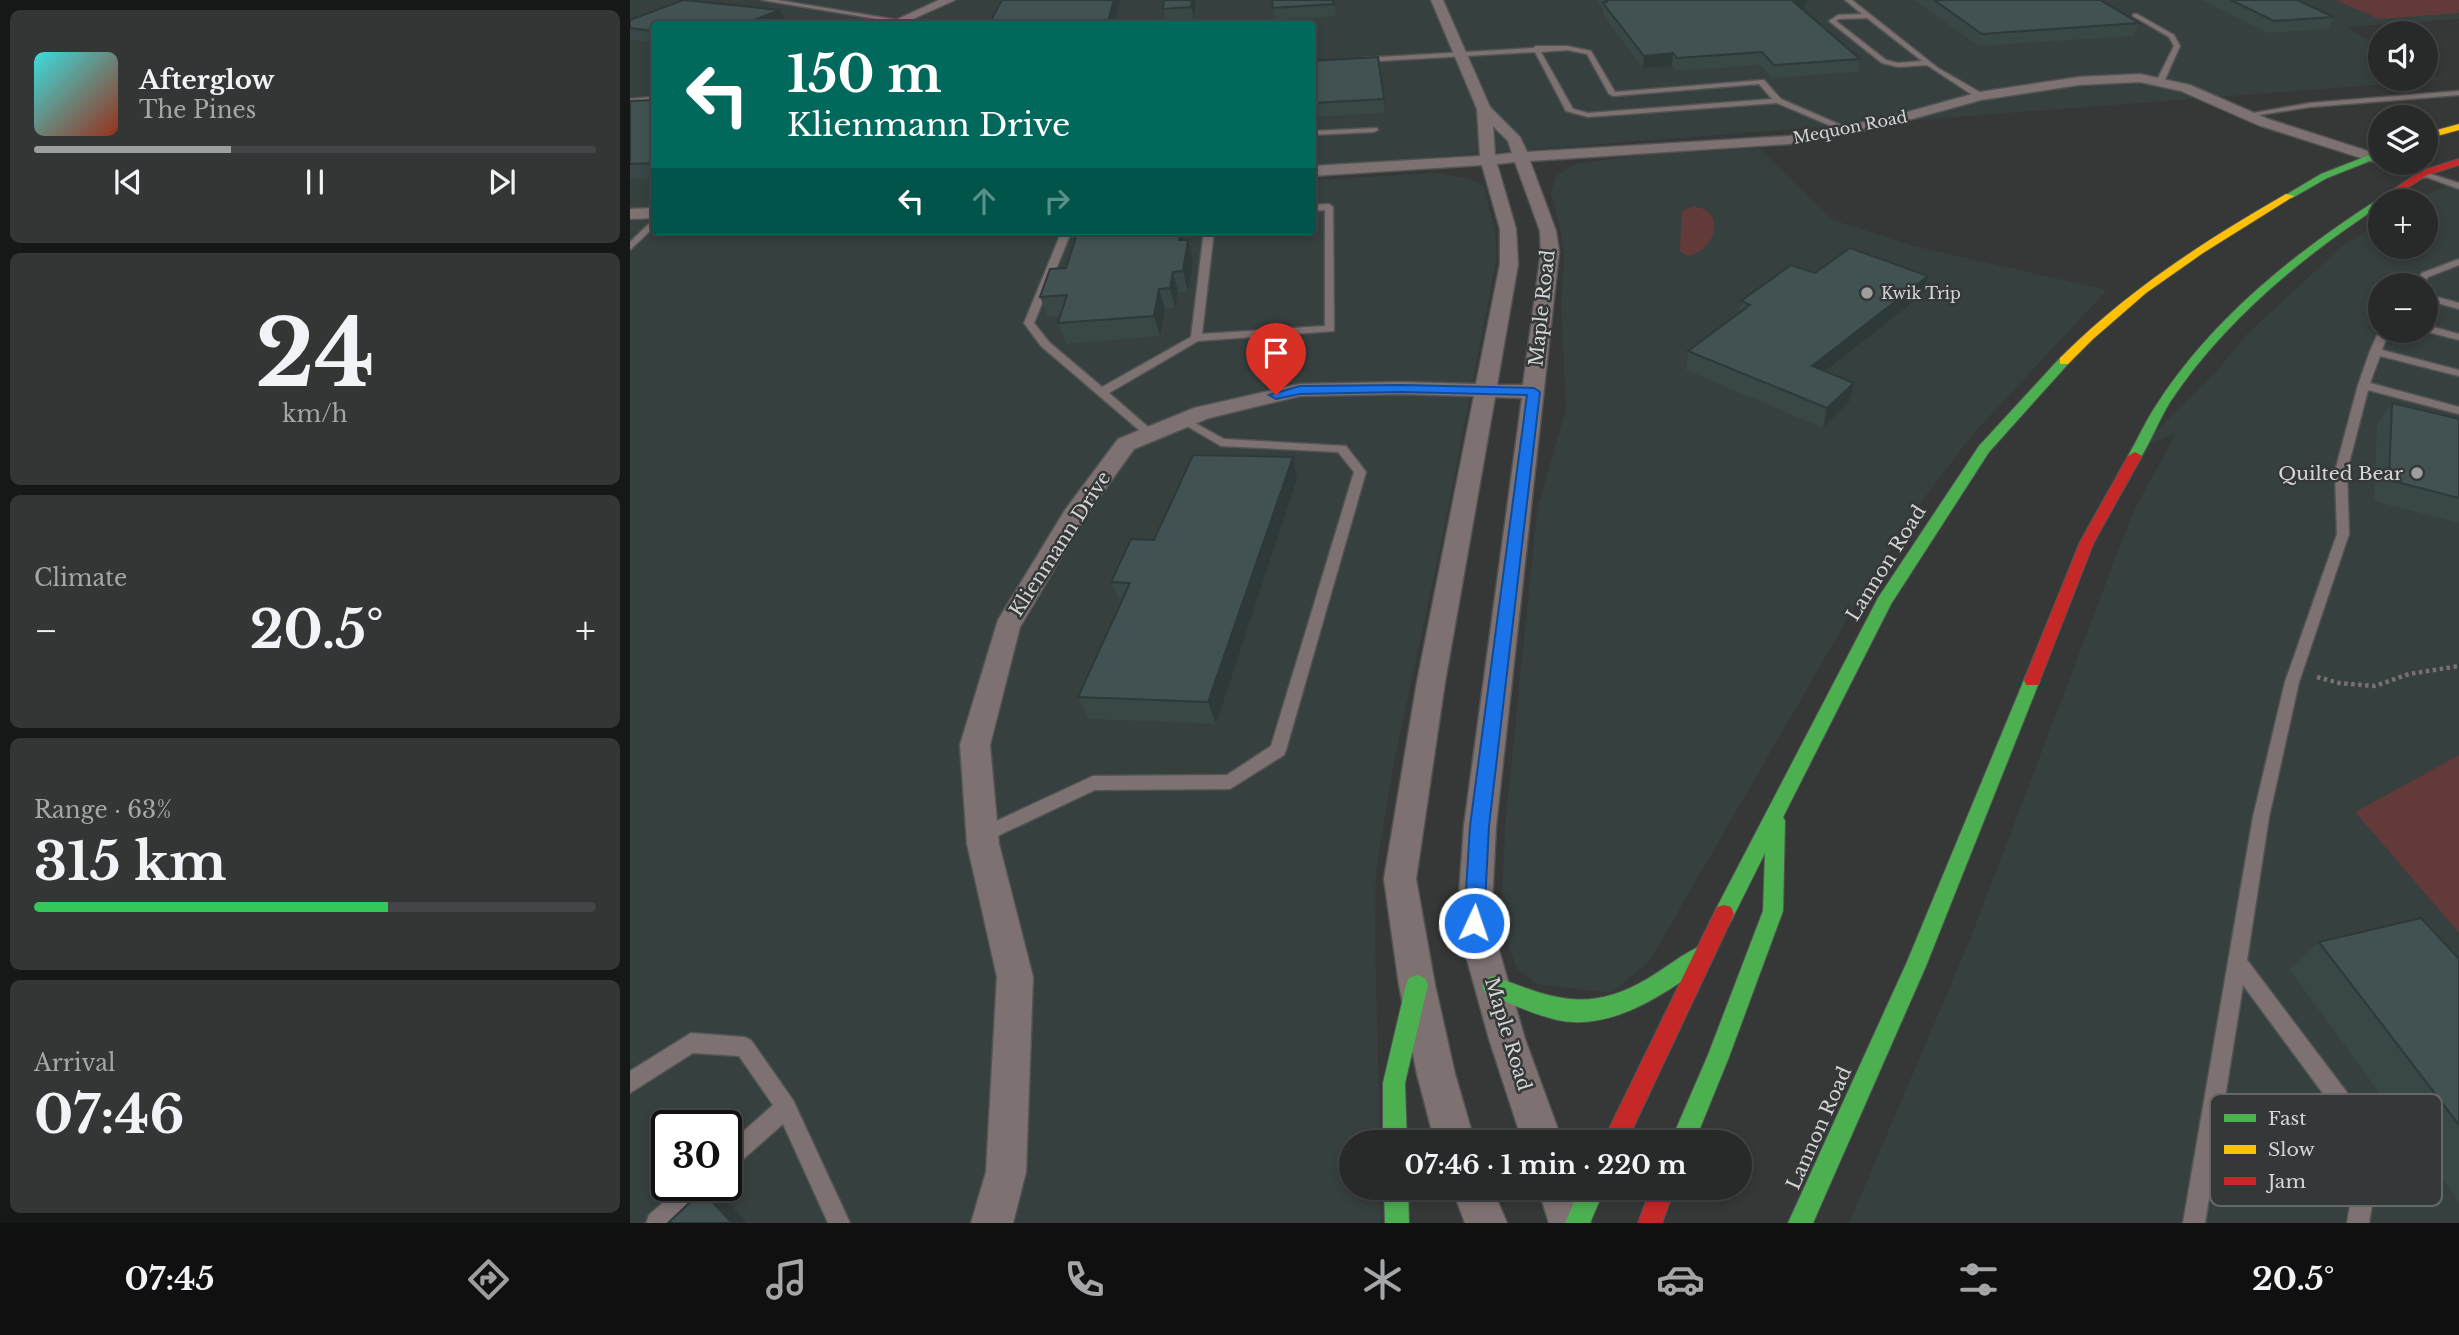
<!DOCTYPE html>
<html lang="en">
<head>
<meta charset="utf-8">
<style>
	:root { --surface:#282929; --page:#343535; --text:#f1f3f6; --muted:#a5a6a8; --line:#444546; --accent:#9d9e9e }
	body { margin:0; font-family:"Libre Baskerville",serif; background:var(--page); color:var(--text); height:100vh; display:flex; flex-direction:column; font-size:26px; white-space:nowrap }
	* { box-sizing:border-box; margin:0 }
	p { font-size:23px; color:var(--muted) }
	.icon { flex:none; width:38px; height:38px; fill:none; stroke:currentColor; stroke-width:2; stroke-linecap:round; stroke-linejoin:round }
	.map { position:relative; flex:1; overflow:hidden }
	.side { display:flex; flex-direction:column; gap:10px; padding:10px; background:#161717; width:630px }
	.side>* { flex:none }
	.banner { position:absolute; left:21px; top:21px; width:665px; height:214px; border-radius:7px; box-shadow:0 4px 10px #0003,0 0 0 2px var(--line); background:#00695c; color:#fff; overflow:hidden }
	.buttons { position:absolute; left:1738px; top:21px; display:grid; gap:14px }
	.buttons a { display:grid; place-items:center; width:70px; height:70px; border-radius:50%; background:var(--surface); box-shadow:0 4px 10px #0003,0 0 0 2px var(--line); font-size:35px }
	.speed { position:absolute; left:21px; top:1110px; display:flex; gap:14px; font-size:35px; font-weight:700; text-align:center }
	.speed>* { display:grid; place-content:center; width:91px; height:91px; border-radius:50%; background:var(--surface); box-shadow:0 4px 10px #0003,0 0 0 2px var(--line); line-height:1 }
	.speed .limit { border:4px solid #111; border-radius:10px; background:#fff; color:#111 }
	.pin { position:absolute; display:grid; place-items:center; width:60px; height:60px; color:#fff; margin:-72px -30px; border-radius:50% 50% 50% 0; rotate:-45deg; box-shadow:0 0 7px #0007 }
	.pin .icon { rotate:45deg }
	.me { position:absolute; width:77px; margin:-38px; rotate:3deg; stroke-linejoin:round; filter:drop-shadow(0 0 5px #0008) }
	.turn { display:flex; align-items:center; gap:24px; height:147px; padding:0 21px; font-size:32px }
	.turn .icon { width:91px; height:91px; stroke-width:2.5 }
	.turn b { display:block; font-size:49px; line-height:60px }
	.lanes { display:flex; align-items:center; height:66px; padding:0 21px; background:#0003; justify-content:center; gap:35px; direction:ltr }
	.lanes .off { opacity:.35 }
	.big { font-size:52px; font-weight:700; line-height:1.1 }
	.side .widget { flex:1; display:flex; flex-direction:column; justify-content:center; gap:10px; min-width:0; padding:0 24px; border-radius:10px; background:var(--page) }
	.side .dial { align-items:center; gap:0 }
	.dial b { font-size:91px; line-height:1 }
	.song { display:flex; align-items:center; gap:21px }
	.cover { width:84px; height:84px; border-radius:10px; background:linear-gradient(135deg,hsl(180 70% 55%),hsl(10 70% 35%)) }
	.played { height:7px; border-radius:4px; background:linear-gradient(90deg,var(--accent) 35%,var(--line) 35%) }
	.keys { display:flex; justify-content:space-around; direction:ltr }
	.heat { display:flex; justify-content:space-between; align-items:center; font-size:38px; direction:ltr }
	.charge { height:10px; border-radius:5px; background:linear-gradient(90deg,#34c759 63%,var(--line) 0) }
	.trip { position:absolute; left:709px; top:1130px; width:413px; height:70px; border-radius:35px; background:var(--surface); box-shadow:0 4px 10px #0003,0 0 0 2px var(--line); font-weight:700; line-height:70px; text-align:center }
	.menu { display:flex; height:112px; justify-content:space-around; align-items:center; background:#101010; color:var(--muted) }
	.menu .icon { width:49px; height:49px }
	.menu .active { color:var(--accent) }
	.menu b { font-size:32px; color:var(--text) }
	main { display:flex; flex:1; min-height:0 }
	.map>svg:first-child { display:block }
</style>
</head>
<body>
<main>
<section class="side">
<div class="widget">
<div class="song"><i class="cover"></i><div><b>Afterglow</b><p>The Pines</p></div></div>
<div class="played"></div>
<div class="keys"><svg class="icon" aria-label="previous" viewBox="0 0 24 24"><path d="M18 5L8 12l10 7zM5 5v14"/></svg><svg class="icon" aria-label="pause" viewBox="0 0 24 24"><path d="M8 5v14M16 5v14"/></svg><svg class="icon" aria-label="next" viewBox="0 0 24 24"><path d="M6 5l10 7-10 7zM19 5v14"/></svg></div>
</div>
<div class="widget dial"><b>24</b><p>km/h</p></div>
<div class="widget"><p>Climate</p>
<div class="heat"><a>−</a><b class="big">20.5°</b><a>+</a></div>
</div>
<div class="widget"><p>Range · 63%</p><b class="big">315 km</b><div class="charge"></div></div>
<div class="widget"><p>Arrival</p><b class="big">07:46</b></div>
</section>
<div class="map">
<svg width="1829" height="1223" viewBox="0 0 1829 1223">
	<rect width="100%" height="100%" fill="#363737"/>
	<path fill="#36403f" fill-rule="evenodd" d="M0,0H1829V19L1716,27L1750,46V79H1796V72L1810,80L683,166L682,24H24V231H682L683,180L804,173L839,178L854,186L865,233L867,257L815,524L763,767L746,872L745,935L750,1143H721V1188H750L751,1223H0ZM37,1125H96V1185H37Z
		M1129,148L1203,220L1284,246L1477,290L1343,434L1295,497L1236,587L1019,962L981,993L906,984L887,969L879,947L872,901L875,827L907,510L936,409L931,304L934,259L931,233L921,192L926,176L944,164L1003,156Z
		M1829,181V755L1725,812L1829,933V1223H1219L1339,942L1503,512L1546,433L1509,448L1586,372L1615,336L1712,246L1750,222V247H1796V201H1782ZM1750,285H1796V331H1750Z"/>
	<path fill="#633a3a" d="M1706,0H1829V13L1749,19Z
		M1063,207C1095,207 1089,251 1057,256L1050,251L1052,211Z
		M1829,755V933L1725,812Z"/>
	<g fill="none" stroke-linecap="round" stroke-linejoin="round">
		<defs>
			<path id="lane" d="M132,0H147L274,21L271,23Z
				M1215,0H1222L1308,68L1353,94V98H1347L1297,65L1268,67L1252,63L1199,21L1208,15L1232,14ZM1237,18L1292,61L1268,63L1256,60L1206,21L1209,19Z
				M1503,14H1507L1544,35L1550,46L1533,84L1526,82L1544,46L1539,37L1503,16Z
				M906,46H937L961,51L985,92L1134,80L1151,99L1220,129L1213,131L1147,103L958,117L936,111L905,52L732,62L729,60L732,58L903,48ZM937,50L957,54L979,94L983,96L1129,84L1142,99L958,113L943,109L911,52Z
				M1829,91V95L1680,107L1616,117L1612,115L1680,103Z
				M24,97V101L0,103V99Z
				M747,128L748,130L744,132L682,135V131Z
				M1791,171L1829,183V189L1791,175Z
				M699,204L703,207L704,331L568,341L479,393L524,432V436H516L411,346L394,323L431,233L433,231H446L440,235L404,323L419,342L472,387L561,337L574,231H584L572,334L695,326V210L682,211V205Z
				M24,219V227L0,250V242Z
				M1829,259V265L1798,277L1793,285H1783L1792,273Z
				M1796,294L1829,303V309L1796,300Z
				M1796,325L1829,334V340L1794,331Z
				M1750,329L1759,331L1752,350L1829,370V376L1750,356L1740,383L1829,407V414L1738,390L1717,471L1719,534L1669,682L1639,817L1617,960L1740,1123C1753,1152 1744,1193 1739,1223H1717L1725,1177L1723,1134L1613,985L1575,1223H1553L1623,817L1655,682L1707,534L1705,471L1728,385L1740,351Z
				M554,417L594,439L716,446L736,472L656,750L654,755L600,789L465,790L359,840L353,842L347,840L345,835L347,830L463,776L597,775L641,746L724,472L708,452L591,446L550,422L548,420Z
				M61,1033L114,1037L121,1040L163,1100L220,1223H198L153,1124L103,1168L96,1171V1147L143,1105L109,1056L63,1053L0,1093V1071Z
				M53,1185H80L77,1193L43,1223H16L19,1215Z"/>
			<path id="street" d="M309,0H325L272,24H257Z
				M801,0H813L860,107L890,137L897,152L1159,136L1252,119L1350,92L1449,77L1510,74L1560,85L1638,119L1750,155V163H1774L1799,170L1802,173L1794,178L1628,125L1551,91L1510,82L1449,85L1351,100L1253,127L1159,144L900,161L926,231L929,252L866,826L861,923L895,1039L933,1143H893L859,1039L827,923L834,826L892,398L865,397L815,682L786,879L805,985L825,1074L845,1143H805L787,1074L769,985L754,879L787,682L844,396L771,394L670,396L579,418L504,449L453,520L390,627L360,745L369,844L403,977L396,1172L383,1223H341L356,1172L367,977L337,844L330,745L368,620L435,510L488,439L564,408L670,384L771,382L846,384L870,264V229L852,165L682,176V166L850,156L847,109ZM863,126L878,141L882,153L865,155ZM885,162L910,231L911,252L893,385H867L888,264L886,229L867,164Z
				M24,208V218L0,219V209Z
				M822,1188H862L877,1223H835Z
				M908,1188H948L961,1223H919Z"/>
			<path id="fast" d="M1750,151V157L1697,178L1662,198L1654,196L1691,174Z
				M1747,200L1754,201H1750V206C1670,258 1593,322 1540,402C1529,420 1521,441 1510,459H1500L1498,456C1508,439 1516,420 1527,404C1582,319 1663,254 1747,200Z
				M1434,357L1438,358V364L1359,452L1261,604L1153,817L1155,821L1153,911L1099,1057L1064,1143H1040L1078,1055L1133,911L1135,853L1101,921L1094,923L1087,921L1084,914L1087,907L1248,598L1349,446L1430,358Z
				M1402,674L1408,675L1410,680L1296,966L1183,1223H1158L1277,962L1394,680L1396,675Z
				M1073,945L1080,948L1083,955L1080,962C1036,992 984,1032 927,1020C902,1014 879,1003 855,993L852,986L855,979L863,976C922,998 958,1014 1017,979C1036,968 1053,953 1073,945Z
				M787,975L795,978L798,985L775,1083L777,1143H753V1083L776,985L779,978Z
				M754,1188H778L779,1223H755Z
				M950,1188H975L960,1223H935Z"/>
			<path id="slow" d="M1829,124V130L1796,139V133Z
				M1656,194L1664,196L1573,253L1516,293L1463,339L1438,364H1430V358C1497,291 1574,241 1656,194Z"/>
			<path id="jam" d="M1829,159V165L1797,175L1757,201H1750V204L1746,201L1791,171Z
				M1505,452L1512,456L1464,542L1410,680L1408,685H1396L1394,680L1450,542L1498,456Z
				M1094,905L1101,907L1104,914L996,1143H972L1087,907Z
				M1021,1188H1045L1032,1223H1008Z"/>
		</defs>
		<use href="#lane" stroke="#525454" stroke-width="3"/>
		<use href="#street" stroke="#525454" stroke-width="3"/>
		<use href="#fast" stroke="#525454" stroke-width="2"/>
		<use href="#slow" stroke="#525454" stroke-width="2"/>
		<use href="#jam" stroke="#525454" stroke-width="2"/>
		<path stroke="#7a7070" stroke-width="4.5" stroke-dasharray="3.5 3.5" stroke-linecap="butt" d="M1687,677L1709,683L1745,686L1779,674L1829,666"/>
		<use href="#lane" fill="#7e7171" fill-rule="evenodd"/>
		<use href="#street" fill="#7e7171" fill-rule="evenodd"/>
		<use href="#fast" fill="#4caf50" fill-rule="evenodd"/>
		<use href="#slow" fill="#ffc107" fill-rule="evenodd"/>
		<use href="#jam" fill="#c62828" fill-rule="evenodd"/>
	</g>
	<path fill="#394747" d="M566,0L564,19L536,21L533,9Z
		M703,0L706,16L645,20L643,8Z
		M966,0H1173L1174,10L1230,59L1228,72L1142,78L1130,65L1046,71L1042,66L1013,68L973,15V9Z
		M1284,0H1470L1509,23L1504,36L1349,46Z
		M1572,0H1667L1704,17L1698,29L1638,33Z
		M150,10L156,22L149,24H24V42L0,40V20Z
		M748,57L755,113L682,117V61Z
		M24,100V178L0,179V101Z
		M552,231L555,240L563,260L558,292H548L545,308L535,309L530,336L436,344L428,323L430,316L418,317L410,297L436,268Z
		M1185,273L1298,276L1293,294L1195,372L1219,402L1193,428L1056,370L1058,351L1109,313L1111,301Z
		M1762,403L1829,419V523L1744,501L1747,424Z
		M667,479L586,724L459,719L448,697L491,604L481,582L524,540Z
		M1689,942L1829,959V1202L1659,969Z"/>
	<path fill="#2e3939" d="M484,0H490L484,24H477Z
		M562,0H566L564,19L561,7Z
		M1175,1L1173,13L1164,2Z
		M150,10L156,22L149,24H113Z
		M1043,53L1042,66L1013,68L1014,56Z
		M544,231H552L556,246L554,260Z
		M558,240L563,260L558,292L553,271Z
		M543,272L548,292L545,308L540,288Z
		M1298,276L1293,294L1178,385L1182,366Z
		M529,289L535,309L530,336L524,316Z
		M1224,383L1219,402L1193,428L1197,408Z
		M663,457L667,479L586,724L578,702Z
		M72,1191L100,1205L117,1223H102Z"/>
	<path fill="#425252" stroke="#2e3939" stroke-width="2" d="M53,0L150,10L113,24H24V31L0,28V20Z
		M372,0H484L477,24H359Z
		M534,0H562L561,7L533,9Z
		M642,0H703L704,4L643,8Z
		M975,0H1173L1175,1L1164,2L1230,59L1144,65L1132,52L1047,58L1043,53L1014,56L973,3L977,2Z
		M1304,0H1470L1509,23L1352,34Z
		M1601,0H1667L1704,17L1644,21Z
		M748,57L754,99L682,103V61Z
		M24,100V163L0,164V101Z
		M458,231H550L549,240H558L553,271L543,272L540,288L529,289L524,316L428,323L437,295L410,297L420,269L436,268L447,234L457,233Z
		M1220,248L1298,276L1182,366L1224,383L1197,408L1058,351L1120,305L1111,301L1161,265L1185,273Z
		M1762,403L1829,419V498L1759,480Z
		M563,455L663,457L578,702L448,697L500,583L481,582L501,539L524,540Z
		M1791,918L1829,959V1125L1689,942Z
		M72,1191L102,1223H38Z"/>
	<path fill="#1a73e8" stroke="#114b97" stroke-width="2" d="M772,385L904,388L910,392L859,826L854,923L851,930L844,933L837,930L834,923L840,826L897,395L772,392L670,394L646,399L639,395L670,386Z"/>
	<g fill="#9d9e9e" stroke="#353838" stroke-width="2.5">
		<circle cx="1237" cy="293" r="7"/>
		<circle cx="1787" cy="473" r="7"/>
	</g>
	<g text-anchor="middle" dominant-baseline="central" stroke-width="5" stroke-linejoin="round" paint-order="stroke">
		<g font-size="16" fill="#d4d6d6" stroke="#353838">
			<text transform="translate(1220 127) rotate(-11)">Mequon Road</text>
		</g>
		<g font-size="16" fill="#d4d6d6" stroke="#353838" text-anchor="start">
			<text x="1251" y="293">Kwik Trip</text>
		</g>
		<g font-size="19" fill="#d4d6d6" stroke="#353838">
			<text transform="translate(912 308) rotate(-84)">Maple Road</text>
			<text transform="translate(430 544) rotate(-57)">Klienmann Drive</text>
			<text transform="translate(1256 563) rotate(-58)">Lannon Road</text>
			<text transform="translate(878 1034) rotate(73)">Maple Road</text>
			<text transform="translate(1189 1128) rotate(-66)">Lannon Road</text>
		</g>
		<g font-size="19" fill="#d4d6d6" stroke="#353838" text-anchor="end">
			<text x="1773" y="473">Quilted Bear</text>
		</g>
	</g>
	<rect x="1580" y="1094" width="232" height="112" rx="10" fill="#353838" stroke="#656767" stroke-width="2"/>
	<rect x="1594" y="1114" width="32" height="8" fill="#4caf50"/>
	<rect x="1594" y="1145" width="32" height="9" fill="#ffc107"/>
	<rect x="1594" y="1177" width="32" height="8" fill="#c62828"/>
	<g font-size="19" fill="#d4d6d6">
		<text x="1638" y="1125">Fast</text>
		<text x="1638" y="1156">Slow</text>
		<text x="1638" y="1188">Jam</text>
	</g>
</svg>
<div class="buttons">
<a><svg class="icon" aria-label="sound" viewBox="0 0 24 24"><path d="M4 9h4l5-4v14l-5-4H4zM17 9q2 3 0 6"/></svg></a>
<a><svg class="icon" aria-label="layers" viewBox="0 0 24 24"><path d="M12 4l9 5-9 5-9-5zM3 14l9 5 9-5"/></svg></a>
<a>+</a>
<a>−</a>
</div>
<div class="speed"><div class="limit">30</div></div>
<div class="pin" style="left:646px;top:395px;background:#d93025"><svg class="icon" aria-label="arrive" viewBox="0 0 24 24"><path d="M6 21V4h12l-3 4 3 4H6"/></svg></div>
<svg class="me" style="left:844px;top:923px" viewBox="-20 -20 40 40"><circle r="17" fill="#1a73e8" stroke="#fff" stroke-width="3"/><path d="M0-11L8 9 0 5-8 9z" fill="#fff"/></svg>
<div class="trip">07:46 · 1 min · 220 m</div>
<div class="banner">
<div class="turn"><svg class="icon" aria-label="left" viewBox="0 0 24 24"><path d="M17 20v-9H6M10 6l-5 5 5 5"/></svg><div><b>150 m</b>Klienmann Drive</div></div>
<div class="lanes"><svg class="icon" aria-label="left" viewBox="0 0 24 24"><path d="M17 20v-9H6M10 6l-5 5 5 5"/></svg><svg class="icon off" aria-label="ahead" viewBox="0 0 24 24"><path d="M12 20V5M6 11l6-6 6 6"/></svg><svg class="icon off" aria-label="right" viewBox="0 0 24 24"><path d="M7 20v-9h11M14 6l5 5-5 5"/></svg></div>
</div>
</div>
</main>
<nav class="menu">
<b>07:45</b>
<svg class="icon active" aria-label="directions" viewBox="0 0 24 24"><path d="M12 3l9 9-9 9-9-9zM9 14v-3h6M13 9l2 2-2 2"/></svg>
<svg class="icon" aria-label="music" viewBox="0 0 24 24"><path d="M9 18V5l10-2v13"/><circle cx="6" cy="18" r="3"/><circle cx="16" cy="16" r="3"/></svg>
<svg class="icon" aria-label="phone" viewBox="0 0 24 24"><path d="M5 4h4l2 5-3 2q2 4 5 5l2-3 5 2v4C11 20 4 13 5 4z"/></svg>
<svg class="icon" aria-label="climate" viewBox="0 0 24 24"><path d="M12 3v18M4 7l16 10M4 17L20 7"/></svg>
<svg class="icon" aria-label="car" viewBox="0 0 24 24"><path d="M5 17H2v-5l4-1 3-4h7l3 4 3 1v5h-3M9 17h6M6 11h13"/><circle cx="7" cy="17" r="2"/><circle cx="17" cy="17" r="2"/></svg>
<svg class="icon" aria-label="filters" viewBox="0 0 24 24"><path d="M4 7h16M4 17h16"/><circle cx="9" cy="7" r="2"/><circle cx="15" cy="17" r="2"/></svg>
<b>20.5°</b>
</nav>
</body>
</html>
